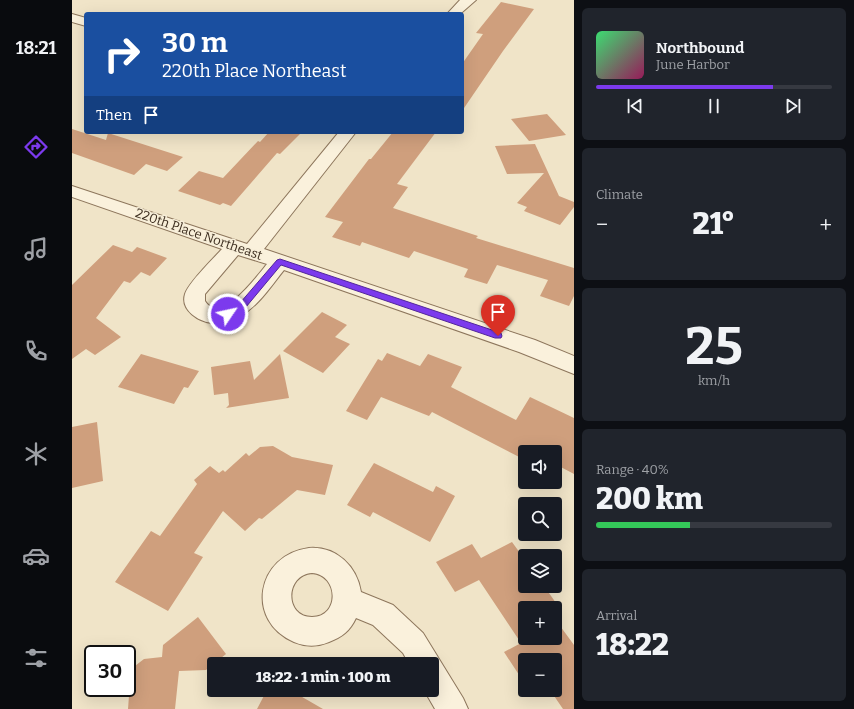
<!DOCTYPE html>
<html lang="en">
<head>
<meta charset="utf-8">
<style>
	:root { --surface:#171b24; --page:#20242c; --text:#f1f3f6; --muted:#9ea1a6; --line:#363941; --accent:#7c3aed }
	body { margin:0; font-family:Bitter,serif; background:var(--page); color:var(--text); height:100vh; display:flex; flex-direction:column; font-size:15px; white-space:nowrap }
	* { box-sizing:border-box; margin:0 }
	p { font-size:13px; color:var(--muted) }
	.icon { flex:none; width:22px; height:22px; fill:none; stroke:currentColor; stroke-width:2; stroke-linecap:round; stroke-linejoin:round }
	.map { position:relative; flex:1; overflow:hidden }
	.panel { display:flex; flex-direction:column; gap:8px; padding:8px; background:#0d0f14; width:280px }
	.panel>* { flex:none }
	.banner { position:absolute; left:12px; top:12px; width:380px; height:122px; border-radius:4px; box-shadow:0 4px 16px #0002; background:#1a4fa0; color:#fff; overflow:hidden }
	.tools { position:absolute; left:446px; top:445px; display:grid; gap:8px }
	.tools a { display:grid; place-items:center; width:44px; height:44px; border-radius:4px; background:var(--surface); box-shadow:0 4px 16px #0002; font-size:20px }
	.speed { position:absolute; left:12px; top:645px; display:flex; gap:8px; font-size:20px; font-weight:700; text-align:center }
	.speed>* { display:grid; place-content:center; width:52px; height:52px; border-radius:50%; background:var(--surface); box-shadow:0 4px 16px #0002; line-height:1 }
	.speed .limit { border:2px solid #111; border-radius:6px; background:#fff; color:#111 }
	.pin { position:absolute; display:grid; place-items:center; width:34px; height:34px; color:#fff; margin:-41px -17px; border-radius:50% 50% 50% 0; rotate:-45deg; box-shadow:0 0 4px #0007 }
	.pin .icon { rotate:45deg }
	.me { position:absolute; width:44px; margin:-22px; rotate:56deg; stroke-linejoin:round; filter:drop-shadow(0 0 3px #0008) }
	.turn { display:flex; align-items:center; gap:14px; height:84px; padding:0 12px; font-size:18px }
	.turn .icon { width:52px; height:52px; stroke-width:2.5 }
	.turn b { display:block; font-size:28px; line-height:34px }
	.then { display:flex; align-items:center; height:38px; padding:0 12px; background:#0003; gap:8px; font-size:15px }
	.big { font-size:30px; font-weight:800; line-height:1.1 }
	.panel .widget { flex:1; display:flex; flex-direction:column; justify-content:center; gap:6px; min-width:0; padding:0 14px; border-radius:6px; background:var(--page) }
	.panel .dial { align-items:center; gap:0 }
	.dial b { font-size:52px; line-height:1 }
	.song { display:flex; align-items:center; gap:12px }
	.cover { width:48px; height:48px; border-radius:6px; background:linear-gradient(135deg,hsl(140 70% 55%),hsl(330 70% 35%)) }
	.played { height:4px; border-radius:2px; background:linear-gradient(90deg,var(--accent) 75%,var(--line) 75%) }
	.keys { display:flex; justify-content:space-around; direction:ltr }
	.heat { display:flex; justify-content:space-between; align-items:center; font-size:22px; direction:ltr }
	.charge { height:6px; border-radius:3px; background:linear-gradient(90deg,#34c759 40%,var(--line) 0) }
	.trip { position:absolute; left:135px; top:657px; width:232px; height:40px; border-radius:4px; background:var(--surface); box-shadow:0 4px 16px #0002; font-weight:800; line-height:40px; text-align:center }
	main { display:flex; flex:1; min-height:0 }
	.tab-bar { display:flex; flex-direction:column; width:72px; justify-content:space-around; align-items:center; background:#090b0e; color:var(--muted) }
	.tab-bar .icon { width:28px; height:28px }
	.tab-bar .on { color:var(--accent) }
	.tab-bar b { font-size:18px; color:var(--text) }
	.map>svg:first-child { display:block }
</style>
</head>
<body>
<main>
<nav class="tab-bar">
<b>18:21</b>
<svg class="icon on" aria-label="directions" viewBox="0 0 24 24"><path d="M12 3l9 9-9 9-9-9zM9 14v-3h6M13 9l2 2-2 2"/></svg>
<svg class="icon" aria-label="music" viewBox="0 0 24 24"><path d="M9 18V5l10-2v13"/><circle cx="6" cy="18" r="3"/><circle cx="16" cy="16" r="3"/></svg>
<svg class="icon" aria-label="phone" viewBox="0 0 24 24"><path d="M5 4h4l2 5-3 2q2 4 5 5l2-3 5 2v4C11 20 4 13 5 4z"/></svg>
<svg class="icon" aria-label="climate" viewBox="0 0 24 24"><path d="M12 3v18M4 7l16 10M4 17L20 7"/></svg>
<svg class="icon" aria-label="car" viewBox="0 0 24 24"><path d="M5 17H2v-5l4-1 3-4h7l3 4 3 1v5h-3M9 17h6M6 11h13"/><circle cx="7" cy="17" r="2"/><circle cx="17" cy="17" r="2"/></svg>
<svg class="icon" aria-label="filters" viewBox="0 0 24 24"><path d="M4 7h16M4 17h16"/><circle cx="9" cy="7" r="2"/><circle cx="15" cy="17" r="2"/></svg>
</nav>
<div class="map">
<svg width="502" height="709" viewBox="0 0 502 709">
	<rect width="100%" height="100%" fill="#f0e4c8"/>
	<path fill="#cf9f7d" d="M429,2L462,9L431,51L390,111V64L411,34L404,33Z
		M475,114L494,135L457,141L439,119Z
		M0,129L34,140L36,133L111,157L95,171L74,164L62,175L0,153Z
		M197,132H230L208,154L205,153L159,206L151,203L148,205L106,191L127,171L151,178L186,141L188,142Z
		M321,132H364L325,184L336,187L321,208L406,236L404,238L502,268V296L497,306L468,296L476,280L425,265L415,284L392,277L396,269L342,251L337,258L290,242L288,246L260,237L271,222L253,217L297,159H299Z
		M463,144L487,196L502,202V207L488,225L452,211L455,207L445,203L472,173L435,174L423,146Z
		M41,245L60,252L65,247L95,258L78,276L69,272L58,283L52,281L24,318L49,337L23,355L14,349L0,359V285Z
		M250,312L275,325L263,337L278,344L251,373L211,351Z
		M315,353L348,366L356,354L390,367L379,387L444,420L458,397L502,418V474L483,464V452H462L453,447V460L360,412L357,416L309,397L295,420L274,411L306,359L310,361Z
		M69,354L127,371L116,388L112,387L102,404L46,387Z
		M208,354L217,398L154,408L157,405L156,393L142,395L139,367L178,361L182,380Z
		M25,422L31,481L0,488V427Z
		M201,446L220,457L261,465L253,495L225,490L190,519L187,518L173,531L151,511L122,553L131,557L96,611L43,582L79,531L88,536L125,484L122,480L138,466L147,473L151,470L153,472L174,453L177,456L188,447Z
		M302,463L361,492L364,486L383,496L358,542L301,512L298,517L275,505Z
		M440,542L453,560V586H472L484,603L476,608H453V638H483V619L502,645V709H491L478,690H483V660H453V684L432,652L449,643L407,580L383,592L364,562L400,544L409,558Z
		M126,617L154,654L134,670L107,671L103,709H56L59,669L72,659L90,657L91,645Z
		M195,690H218L251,709H185Z"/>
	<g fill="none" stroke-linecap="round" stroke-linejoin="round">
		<defs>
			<path id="street" d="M388,0H404L388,14H375Z
				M0,14L14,18V26L0,22Z
				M267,132H284L192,249L463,340L502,356V374L447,352L212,270C199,286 188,304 170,315C162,321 151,324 141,323C127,322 108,310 113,294C117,282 141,259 150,249L0,197V186L175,244ZM166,255L195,264C185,276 149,326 133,301V294Z
				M237,548C264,546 285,566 289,592L321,605L351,633L391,698L396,709H363L352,690H360V664H337L331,653L301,625L284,618C278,631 270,637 257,642C245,647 234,647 222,642C173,621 184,555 237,548ZM240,573C267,575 268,617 240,617C212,617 213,575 240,573Z"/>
		</defs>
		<use href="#street" stroke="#8d765c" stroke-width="2"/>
		<use href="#street" fill="#faf1dc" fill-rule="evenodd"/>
	</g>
	<path fill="#7c3aed" stroke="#51269a" d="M208,259L429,333L430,336L429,338H423L209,265L174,307C168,312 161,318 153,316L152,314C155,309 163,307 168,303L205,260Z"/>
	<g text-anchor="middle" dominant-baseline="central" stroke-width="3" stroke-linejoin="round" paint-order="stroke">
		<g font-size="13" fill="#3d2e20" stroke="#f7eed8">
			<text transform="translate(127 234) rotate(19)">220th Place Northeast</text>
		</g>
	</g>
</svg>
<div class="tools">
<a><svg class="icon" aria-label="sound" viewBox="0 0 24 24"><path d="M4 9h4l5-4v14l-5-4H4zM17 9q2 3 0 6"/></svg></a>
<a><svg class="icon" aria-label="search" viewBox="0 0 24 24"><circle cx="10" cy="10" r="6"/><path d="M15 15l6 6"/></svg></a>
<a><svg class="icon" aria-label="layers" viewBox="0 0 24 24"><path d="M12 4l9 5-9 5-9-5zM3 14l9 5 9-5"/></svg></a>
<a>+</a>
<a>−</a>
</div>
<div class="speed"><div class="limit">30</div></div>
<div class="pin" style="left:426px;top:336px;background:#d93025"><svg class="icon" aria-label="arrive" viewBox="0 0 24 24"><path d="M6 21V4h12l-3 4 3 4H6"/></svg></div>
<svg class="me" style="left:156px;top:314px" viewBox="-20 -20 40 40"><circle r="17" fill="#7c3aed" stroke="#fff" stroke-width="3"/><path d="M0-11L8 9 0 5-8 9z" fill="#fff"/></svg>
<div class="trip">18:22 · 1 min · 100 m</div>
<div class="banner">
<div class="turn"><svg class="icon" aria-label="right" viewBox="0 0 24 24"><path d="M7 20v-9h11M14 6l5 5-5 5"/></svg><div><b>30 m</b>220th Place Northeast</div></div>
<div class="then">Then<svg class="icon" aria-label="arrive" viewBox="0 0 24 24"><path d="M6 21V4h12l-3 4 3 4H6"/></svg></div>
</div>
</div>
<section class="panel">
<div class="widget">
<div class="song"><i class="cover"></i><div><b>Northbound</b><p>June Harbor</p></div></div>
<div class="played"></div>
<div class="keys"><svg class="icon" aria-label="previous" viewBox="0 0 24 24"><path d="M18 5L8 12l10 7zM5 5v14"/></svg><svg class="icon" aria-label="pause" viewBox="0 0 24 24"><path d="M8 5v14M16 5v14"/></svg><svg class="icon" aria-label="next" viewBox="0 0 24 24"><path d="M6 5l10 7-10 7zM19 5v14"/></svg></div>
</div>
<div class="widget"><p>Climate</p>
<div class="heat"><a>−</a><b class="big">21°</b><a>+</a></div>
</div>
<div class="widget dial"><b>25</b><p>km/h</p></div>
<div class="widget"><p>Range · 40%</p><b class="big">200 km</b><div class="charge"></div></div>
<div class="widget"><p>Arrival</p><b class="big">18:22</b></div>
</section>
</main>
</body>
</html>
